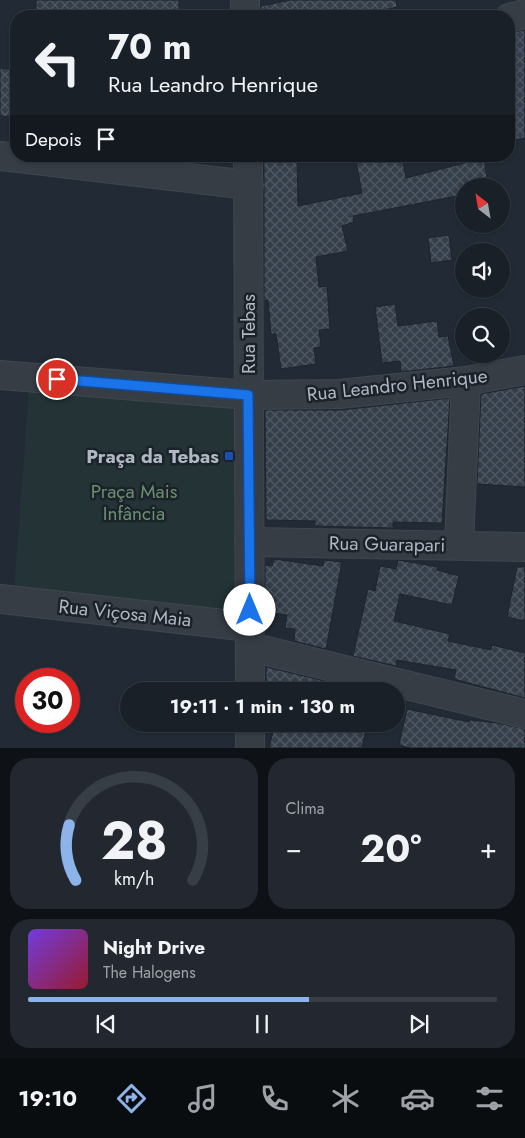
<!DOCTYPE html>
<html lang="pt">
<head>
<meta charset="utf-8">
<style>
	:root { --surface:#1a2028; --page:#232830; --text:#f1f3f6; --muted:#9fa3a8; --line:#383e45; --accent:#8cb4eb }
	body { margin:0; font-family:Jost,sans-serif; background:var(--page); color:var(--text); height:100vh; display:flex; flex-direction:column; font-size:19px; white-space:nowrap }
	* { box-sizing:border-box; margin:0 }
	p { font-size:16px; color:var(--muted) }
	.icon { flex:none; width:28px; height:28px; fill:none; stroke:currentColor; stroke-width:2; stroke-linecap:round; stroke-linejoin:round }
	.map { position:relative; height:748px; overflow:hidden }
	.details { display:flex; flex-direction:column; gap:10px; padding:10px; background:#0e1216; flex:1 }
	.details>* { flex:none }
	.top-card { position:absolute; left:10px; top:10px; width:505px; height:152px; border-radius:20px; box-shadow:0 1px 4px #0004,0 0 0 1px var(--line); background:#1a2028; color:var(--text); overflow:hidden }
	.needle { width:32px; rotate:329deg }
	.tools { position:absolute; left:455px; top:178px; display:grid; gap:10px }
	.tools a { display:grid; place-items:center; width:55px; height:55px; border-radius:50%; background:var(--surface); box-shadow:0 1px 4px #0004,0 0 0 1px var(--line); font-size:25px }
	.speed { position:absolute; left:15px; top:668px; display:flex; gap:10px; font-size:25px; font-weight:700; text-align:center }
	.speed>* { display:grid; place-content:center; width:65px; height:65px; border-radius:50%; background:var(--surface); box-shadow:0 1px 4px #0004,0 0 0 1px var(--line); line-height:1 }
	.speed .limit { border:8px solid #d22; background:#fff; color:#111 }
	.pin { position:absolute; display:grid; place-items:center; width:42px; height:42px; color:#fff; margin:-21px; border:2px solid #fff; border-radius:50%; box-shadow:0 1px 5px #0007 }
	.me { position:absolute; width:55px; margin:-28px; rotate:0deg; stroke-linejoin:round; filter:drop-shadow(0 0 4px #0008) }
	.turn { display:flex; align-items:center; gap:18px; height:105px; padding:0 15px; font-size:22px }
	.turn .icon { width:65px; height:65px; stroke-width:2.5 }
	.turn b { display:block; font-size:35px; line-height:42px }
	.then { display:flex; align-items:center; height:48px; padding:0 15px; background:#0003; gap:10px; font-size:19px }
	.big { font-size:38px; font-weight:700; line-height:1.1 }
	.details .widget { flex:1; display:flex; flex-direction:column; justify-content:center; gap:8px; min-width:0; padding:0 18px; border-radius:20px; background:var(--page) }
	.details .dial { align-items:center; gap:0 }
	.dial svg { height:130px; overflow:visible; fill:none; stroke:var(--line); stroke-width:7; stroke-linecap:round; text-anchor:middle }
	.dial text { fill:var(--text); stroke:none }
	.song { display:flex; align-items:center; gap:15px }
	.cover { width:60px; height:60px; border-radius:8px; background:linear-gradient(135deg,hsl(260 70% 55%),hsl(350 70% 35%)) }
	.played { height:5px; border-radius:2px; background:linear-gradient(90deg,var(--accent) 60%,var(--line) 60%) }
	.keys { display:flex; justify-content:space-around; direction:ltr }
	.heat { display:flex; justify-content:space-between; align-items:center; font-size:28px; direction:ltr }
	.details .tiles { flex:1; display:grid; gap:10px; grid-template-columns:1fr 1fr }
	.widget:last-child { grid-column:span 2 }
	.trip { position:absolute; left:120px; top:682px; width:285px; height:50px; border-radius:25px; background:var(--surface); box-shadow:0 1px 4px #0004,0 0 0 1px var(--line); font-weight:700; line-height:50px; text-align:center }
	.dock { display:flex; height:80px; justify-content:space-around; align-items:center; background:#0a0d10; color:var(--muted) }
	.dock .icon { width:35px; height:35px }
	.dock .on { color:var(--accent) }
	.dock b { font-size:22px; color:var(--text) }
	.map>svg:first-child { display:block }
</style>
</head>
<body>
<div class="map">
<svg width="525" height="748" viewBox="0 0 525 748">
	<defs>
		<pattern id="building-cross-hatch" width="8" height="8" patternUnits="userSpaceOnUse" patternTransform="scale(1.25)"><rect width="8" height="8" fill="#353f4b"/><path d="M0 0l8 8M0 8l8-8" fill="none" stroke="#505963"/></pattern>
	</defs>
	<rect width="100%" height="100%" fill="#222b35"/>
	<path fill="#243436" d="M29,387L240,404L241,622L14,594Z"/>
	<path fill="url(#building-cross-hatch)" stroke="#1d242c" d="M36,0H179V16H36Z
		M291,0H396L397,7L366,14L367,16H261V6Z
		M525,30V138L509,141V33Z
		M0,68L16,70V117L0,116Z
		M264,156H297L298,206L362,193L355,156H402L406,178L484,158L488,185L464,186L462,193L456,194L457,196L353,216L354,222L342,226L348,251L316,257L319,287L327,286L330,329L319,330L321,347L314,348L316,364L281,369L276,334H271L268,300L264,301Z
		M449,235L452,260L431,263L428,238Z
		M395,304L398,326L437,321L439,337L448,336L454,366L401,372L400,361L382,363L375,307Z
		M525,386V487L477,484L481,394Z
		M450,398L442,523L393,522V528L315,526V521L266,520L265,410H341Z
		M274,559L323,566L324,560L342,562L326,649L294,641L295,629L285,628L287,615L265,612V565L272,566Z
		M398,560L438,567L437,570L459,576L452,605L400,594L394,621L450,634L448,641L491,650L492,645L525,653V698L454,679L456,670L397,660L396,666L353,656L368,589L375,591L380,566L396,569Z
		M517,567H525V621L507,617Z
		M266,667L321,680L319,691H286L266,687Z
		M407,709L469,722L470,720L497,723L525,729V748H410L399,745Z
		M275,724H367L362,748H269Z"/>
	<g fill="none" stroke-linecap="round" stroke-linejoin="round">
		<defs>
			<path id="minor" d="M245,0V16
				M509,18L525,14
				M0,156L249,185
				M248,156L250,691
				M0,375L248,395L339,394L466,381L525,370
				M249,542L525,547
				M459,545L466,381
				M0,599L250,627
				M251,647L525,714
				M250,748V724"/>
		</defs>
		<use href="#minor" stroke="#3f464f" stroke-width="30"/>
		<use href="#minor" stroke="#363d45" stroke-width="28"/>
	</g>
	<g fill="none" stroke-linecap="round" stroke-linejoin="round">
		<defs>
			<path id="route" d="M57,379L248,395L250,610"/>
		</defs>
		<use href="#route" stroke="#114b97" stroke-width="12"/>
		<use href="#route" stroke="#1a73e8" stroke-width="9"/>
	</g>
	<rect fill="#1a4fb4" stroke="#1b222a" stroke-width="2" x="224" y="451" width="10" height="10" rx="2.5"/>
	<g text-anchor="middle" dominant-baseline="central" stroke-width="5" stroke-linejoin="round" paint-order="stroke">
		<g font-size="19" fill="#b0b8c2" stroke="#1b222a">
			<text transform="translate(248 334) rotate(-90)">Rua Tebas</text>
			<text transform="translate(397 385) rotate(-6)">Rua Leandro Henrique</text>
			<text transform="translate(387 544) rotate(1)">Rua Guarapari</text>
			<text transform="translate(125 613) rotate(6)">Rua Viçosa Maia</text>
		</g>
		<g font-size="19" font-weight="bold" fill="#b0b8c2" stroke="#1b222a" text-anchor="end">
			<text x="219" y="456">Praça da Tebas</text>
		</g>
		<g font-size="19" fill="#6a9072" stroke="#1b222a">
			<text x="134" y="491">Praça Mais<tspan x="134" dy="22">Infância</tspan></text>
		</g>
	</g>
</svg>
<div class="tools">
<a><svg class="needle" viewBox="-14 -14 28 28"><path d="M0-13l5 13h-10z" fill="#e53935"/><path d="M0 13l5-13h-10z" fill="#9fa3a8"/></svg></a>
<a><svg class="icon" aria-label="sound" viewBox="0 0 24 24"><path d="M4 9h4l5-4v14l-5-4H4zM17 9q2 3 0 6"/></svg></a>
<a><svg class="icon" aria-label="search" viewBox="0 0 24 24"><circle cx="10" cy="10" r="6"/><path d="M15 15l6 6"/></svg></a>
</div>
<div class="speed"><div class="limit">30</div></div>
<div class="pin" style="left:57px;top:379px;background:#d93025"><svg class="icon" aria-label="arrive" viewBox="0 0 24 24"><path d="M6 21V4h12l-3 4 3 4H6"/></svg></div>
<svg class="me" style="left:250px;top:610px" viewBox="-20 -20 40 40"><circle r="19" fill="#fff"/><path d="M0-13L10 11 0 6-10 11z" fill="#1a73e8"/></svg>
<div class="trip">19:11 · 1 min · 130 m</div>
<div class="top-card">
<div class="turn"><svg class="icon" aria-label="left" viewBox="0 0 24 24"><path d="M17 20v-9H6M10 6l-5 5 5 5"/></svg><div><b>70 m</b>Rua Leandro Henrique</div></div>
<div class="then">Depois<svg class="icon" aria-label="arrive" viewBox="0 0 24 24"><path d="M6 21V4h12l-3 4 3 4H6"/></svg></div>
</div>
</div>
<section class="details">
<div class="tiles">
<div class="widget dial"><svg viewBox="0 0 100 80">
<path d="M14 69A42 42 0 1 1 86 69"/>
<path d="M14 69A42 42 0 0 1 10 35" stroke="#8cb4eb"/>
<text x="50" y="56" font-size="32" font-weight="700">28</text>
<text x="50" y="72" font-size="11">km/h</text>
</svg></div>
<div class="widget"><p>Clima</p>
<div class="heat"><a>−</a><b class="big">20°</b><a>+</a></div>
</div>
<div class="widget">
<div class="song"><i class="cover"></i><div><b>Night Drive</b><p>The Halogens</p></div></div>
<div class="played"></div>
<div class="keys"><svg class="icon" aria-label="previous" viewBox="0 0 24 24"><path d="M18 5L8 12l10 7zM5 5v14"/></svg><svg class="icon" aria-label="pause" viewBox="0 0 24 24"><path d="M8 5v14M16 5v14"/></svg><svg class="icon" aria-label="next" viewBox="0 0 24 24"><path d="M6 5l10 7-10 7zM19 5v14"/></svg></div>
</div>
</div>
</section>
<nav class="dock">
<b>19:10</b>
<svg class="icon on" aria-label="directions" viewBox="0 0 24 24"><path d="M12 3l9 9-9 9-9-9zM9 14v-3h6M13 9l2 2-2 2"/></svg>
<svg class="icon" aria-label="music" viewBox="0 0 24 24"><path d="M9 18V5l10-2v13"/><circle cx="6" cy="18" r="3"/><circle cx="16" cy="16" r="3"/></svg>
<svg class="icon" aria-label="phone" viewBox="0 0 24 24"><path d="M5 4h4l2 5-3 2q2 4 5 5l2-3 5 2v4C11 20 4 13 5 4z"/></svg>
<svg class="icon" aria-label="climate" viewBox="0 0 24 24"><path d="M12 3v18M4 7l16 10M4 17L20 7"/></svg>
<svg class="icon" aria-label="car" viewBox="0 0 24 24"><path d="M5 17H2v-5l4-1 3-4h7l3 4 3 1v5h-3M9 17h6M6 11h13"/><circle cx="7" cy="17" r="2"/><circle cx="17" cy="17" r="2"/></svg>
<svg class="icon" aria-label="filters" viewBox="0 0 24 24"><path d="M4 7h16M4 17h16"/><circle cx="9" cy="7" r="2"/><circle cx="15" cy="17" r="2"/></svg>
</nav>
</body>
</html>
